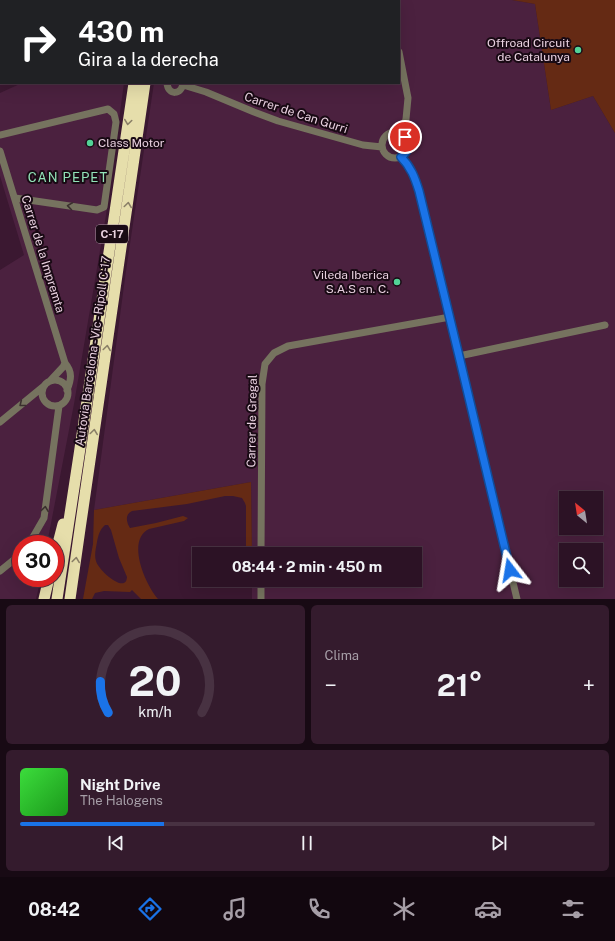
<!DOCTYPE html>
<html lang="es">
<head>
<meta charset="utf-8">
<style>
	:root { --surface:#2c1225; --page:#341b2d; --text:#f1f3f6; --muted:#a69ea7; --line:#483242; --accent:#1a73e8 }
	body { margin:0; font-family:"Public Sans",sans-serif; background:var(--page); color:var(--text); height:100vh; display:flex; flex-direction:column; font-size:15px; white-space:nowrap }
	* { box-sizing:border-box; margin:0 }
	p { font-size:13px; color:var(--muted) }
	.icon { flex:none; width:22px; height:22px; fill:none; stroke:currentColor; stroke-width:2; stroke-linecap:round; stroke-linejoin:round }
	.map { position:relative; height:599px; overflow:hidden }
	.details { display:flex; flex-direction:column; gap:6px; padding:6px; background:#180a14; flex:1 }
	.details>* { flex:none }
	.banner { position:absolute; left:0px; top:0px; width:400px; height:84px; box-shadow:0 4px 16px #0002,0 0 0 1px var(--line); background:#202124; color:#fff; overflow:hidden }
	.needle { width:26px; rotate:330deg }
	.controls { position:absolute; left:559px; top:491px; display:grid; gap:8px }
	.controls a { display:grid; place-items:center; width:44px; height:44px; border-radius:0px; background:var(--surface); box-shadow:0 4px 16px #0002,0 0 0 1px var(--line); font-size:20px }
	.speed { position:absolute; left:12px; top:535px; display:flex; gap:8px; font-size:20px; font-weight:700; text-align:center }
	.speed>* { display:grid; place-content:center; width:52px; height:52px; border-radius:50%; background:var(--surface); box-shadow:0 4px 16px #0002,0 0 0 1px var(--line); line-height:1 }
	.speed .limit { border:6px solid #d22; background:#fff; color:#111 }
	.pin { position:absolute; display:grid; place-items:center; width:34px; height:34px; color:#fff; margin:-17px; border:2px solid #fff; border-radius:50%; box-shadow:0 1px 4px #0007 }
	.me { position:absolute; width:44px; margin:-22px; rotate:346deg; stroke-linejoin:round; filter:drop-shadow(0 0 3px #0008) }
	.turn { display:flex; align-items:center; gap:14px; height:84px; padding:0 12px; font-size:18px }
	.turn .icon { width:52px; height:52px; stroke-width:2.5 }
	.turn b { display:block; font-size:28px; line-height:34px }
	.big { font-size:30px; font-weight:700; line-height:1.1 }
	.details .card { flex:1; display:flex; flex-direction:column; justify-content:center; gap:6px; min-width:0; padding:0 14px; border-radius:6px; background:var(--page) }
	.details .dial { align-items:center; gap:0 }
	.dial svg { height:104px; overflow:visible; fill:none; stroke:var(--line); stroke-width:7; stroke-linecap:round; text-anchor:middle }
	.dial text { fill:var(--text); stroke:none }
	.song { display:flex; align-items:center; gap:12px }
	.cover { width:48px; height:48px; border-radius:6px; background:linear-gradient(135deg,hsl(120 70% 55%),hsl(120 70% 35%)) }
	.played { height:4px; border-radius:2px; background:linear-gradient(90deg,var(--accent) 25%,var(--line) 25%) }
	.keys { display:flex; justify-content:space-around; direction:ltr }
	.heat { display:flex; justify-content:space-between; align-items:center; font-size:22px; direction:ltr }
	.details .tiles { flex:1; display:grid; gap:6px; grid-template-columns:1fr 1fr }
	.card:last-child { grid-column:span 2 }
	.trip { position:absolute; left:192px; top:547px; width:230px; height:40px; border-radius:0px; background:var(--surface); box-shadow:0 4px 16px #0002,0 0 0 1px var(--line); font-weight:700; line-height:40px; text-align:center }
	.tab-bar { display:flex; height:64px; justify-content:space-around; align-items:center; background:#12070f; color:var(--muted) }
	.tab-bar .icon { width:28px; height:28px }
	.tab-bar .active { color:var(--accent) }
	.tab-bar b { font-size:18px; color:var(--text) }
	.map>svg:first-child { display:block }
</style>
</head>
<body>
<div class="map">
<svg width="615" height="599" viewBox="0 0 615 599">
	<rect width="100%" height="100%" fill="#3b1831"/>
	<path fill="#4b213f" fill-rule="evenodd" d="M169,0H512L535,4L551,110L593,96L615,133V599H252V580H415V554H252L251,482L94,510L126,271L154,83H399V1H168ZM566,498H596V528H566ZM566,550H596V580H566Z
		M22,83H124L106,215L74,404L47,544H21V578H41L36,599H0V270L24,255L0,176V93Z"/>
	<path fill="#652a14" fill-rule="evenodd" d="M512,0H615V133L593,96L551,110L535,4Z
		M251,482L252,554H246V506L245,503L242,498L233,496H225L187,504L132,511C125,514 126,522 130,528L156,523L183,516L188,518L184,521L149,529C126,540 145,584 158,599H141L132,590L130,592L104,591L95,593L92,599H83L93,544L94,510ZM105,525H108L111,530L119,558L127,577C126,595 98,570 96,561C94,555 96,548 97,542C98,536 100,529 105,525Z"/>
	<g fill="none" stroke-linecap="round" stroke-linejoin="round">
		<path stroke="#76735f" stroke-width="7" d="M389,0V1
			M399,52L408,98L406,119L402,134
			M167,83C168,96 182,95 183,83
			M183,85L206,92L254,112L278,121L363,145L382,147
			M382 145a13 13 0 1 1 26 0a13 13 0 1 1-26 0Z
			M0,135L108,109L114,114L116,122L104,207L97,210L15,198
			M0,151L65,363C73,372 71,380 67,390
			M401,157C411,167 415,178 419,191C452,327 484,463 517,599
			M459,356L605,325
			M42 393a13 13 0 1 1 26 0a13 13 0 1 1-26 0Z
			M50,381L63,367L65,363
			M0,422L44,386
			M29,544L44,518L59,406
			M261,554L262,384L265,364L274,353L288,346L450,317
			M0,571L21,554
			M261,599V580"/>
		<path stroke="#e6deab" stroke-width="11" d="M145,1L146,0
			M164,1V0
			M55,555L63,524
			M44,599L49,578
			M57,599L79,455L134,83
			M70,599L80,529L145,83"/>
	</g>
	<defs><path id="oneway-chevron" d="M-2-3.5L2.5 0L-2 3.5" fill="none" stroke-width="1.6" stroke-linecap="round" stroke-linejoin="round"/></defs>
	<g stroke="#8a7f67">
		<use href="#oneway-chevron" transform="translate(128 122) rotate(98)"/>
		<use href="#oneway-chevron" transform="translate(128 205) rotate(-82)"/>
		<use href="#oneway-chevron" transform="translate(107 348) rotate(-82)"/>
		<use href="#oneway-chevron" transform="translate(94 432) rotate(-82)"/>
		<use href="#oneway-chevron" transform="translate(76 560) rotate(-82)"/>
	</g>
	<g stroke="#3a2f2e">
		<use href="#oneway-chevron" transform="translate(70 206) rotate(-172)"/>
		<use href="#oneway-chevron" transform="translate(22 404) rotate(141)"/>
		<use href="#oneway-chevron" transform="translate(45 509) rotate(-82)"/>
	</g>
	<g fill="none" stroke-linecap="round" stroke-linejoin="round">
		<defs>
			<path id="route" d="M405,137C410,145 409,151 401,157C411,167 415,178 419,191L459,356L510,570"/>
		</defs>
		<use href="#route" stroke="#114b97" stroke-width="10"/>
		<use href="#route" stroke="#1a73e8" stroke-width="7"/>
	</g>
	<g fill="#52d397" stroke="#190a14" stroke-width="1.5">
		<circle cx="578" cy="50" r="4"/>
		<circle cx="90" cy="143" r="4"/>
		<circle cx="397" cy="282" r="4"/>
	</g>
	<g text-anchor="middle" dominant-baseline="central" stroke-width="4" stroke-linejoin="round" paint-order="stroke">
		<rect fill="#190a14" stroke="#ab95a3" stroke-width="1" x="96" y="225" width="32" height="18" rx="3"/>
		<g font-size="11" font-weight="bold" fill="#e9d1e0">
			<text x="112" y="234">C-17</text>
		</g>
		<g font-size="12" fill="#e9d1e0" stroke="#190a14" text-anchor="end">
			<text x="570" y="43">Offroad Circuit<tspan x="570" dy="14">de Catalunya</tspan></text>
			<text x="98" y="143" text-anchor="start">Class Motor</text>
			<text x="389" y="275">Vileda Iberica<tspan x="389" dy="14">S.A.S en. C.</tspan></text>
		</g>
		<g font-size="12" fill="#e9d1e0" stroke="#190a14">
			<text transform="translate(296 113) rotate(18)">Carrer de Can Gurri</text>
			<text transform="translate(43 254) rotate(73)">Carrer de la Impremta</text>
			<text transform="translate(93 351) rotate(-82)">Autovia Barcelona - Vic - Ripoll C-17</text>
			<text transform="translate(252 421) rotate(-89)">Carrer de Gregal</text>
		</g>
		<g font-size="13" letter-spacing="1" fill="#92e3b8" stroke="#190a14">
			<text x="68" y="177">CAN PEPET</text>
		</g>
	</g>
</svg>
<div class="controls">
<a><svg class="needle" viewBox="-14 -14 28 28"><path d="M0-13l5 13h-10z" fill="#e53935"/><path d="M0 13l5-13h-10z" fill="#a69ea7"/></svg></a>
<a><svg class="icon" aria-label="search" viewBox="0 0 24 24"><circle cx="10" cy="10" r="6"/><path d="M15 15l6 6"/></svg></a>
</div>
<div class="speed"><div class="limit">30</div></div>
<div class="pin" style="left:405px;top:137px;background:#d93025"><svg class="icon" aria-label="arrive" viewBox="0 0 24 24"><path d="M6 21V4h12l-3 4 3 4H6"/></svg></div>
<svg class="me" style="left:510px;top:570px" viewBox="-20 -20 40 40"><path d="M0-17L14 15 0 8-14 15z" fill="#1a73e8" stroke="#fff" stroke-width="4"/></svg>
<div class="trip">08:44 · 2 min · 450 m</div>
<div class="banner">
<div class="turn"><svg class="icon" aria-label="right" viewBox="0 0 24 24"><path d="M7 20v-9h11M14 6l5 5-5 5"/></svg><div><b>430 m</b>Gira a la derecha</div></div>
</div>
</div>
<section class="details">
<div class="tiles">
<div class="card dial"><svg viewBox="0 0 100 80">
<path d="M14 69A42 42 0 1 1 86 69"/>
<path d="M14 69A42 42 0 0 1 8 45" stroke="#1a73e8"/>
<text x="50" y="56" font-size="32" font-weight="700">20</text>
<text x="50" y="72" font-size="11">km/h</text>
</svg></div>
<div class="card"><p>Clima</p>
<div class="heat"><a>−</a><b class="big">21°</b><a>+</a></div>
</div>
<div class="card">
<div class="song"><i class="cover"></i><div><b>Night Drive</b><p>The Halogens</p></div></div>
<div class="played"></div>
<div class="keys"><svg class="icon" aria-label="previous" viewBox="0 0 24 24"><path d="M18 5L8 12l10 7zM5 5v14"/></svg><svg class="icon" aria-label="pause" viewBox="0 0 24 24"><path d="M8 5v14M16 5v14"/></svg><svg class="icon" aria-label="next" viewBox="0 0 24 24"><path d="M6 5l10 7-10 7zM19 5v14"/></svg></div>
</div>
</div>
</section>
<nav class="tab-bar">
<b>08:42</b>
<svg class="icon active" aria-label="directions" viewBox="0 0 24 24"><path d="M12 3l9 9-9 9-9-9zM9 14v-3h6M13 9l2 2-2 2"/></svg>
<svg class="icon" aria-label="music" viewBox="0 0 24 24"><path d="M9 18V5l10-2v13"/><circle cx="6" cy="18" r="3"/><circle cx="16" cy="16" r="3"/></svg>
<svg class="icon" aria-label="phone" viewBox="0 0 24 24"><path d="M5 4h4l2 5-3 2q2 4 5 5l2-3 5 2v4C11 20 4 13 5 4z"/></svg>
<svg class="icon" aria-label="climate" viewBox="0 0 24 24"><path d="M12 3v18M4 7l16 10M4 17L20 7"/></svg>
<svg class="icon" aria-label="car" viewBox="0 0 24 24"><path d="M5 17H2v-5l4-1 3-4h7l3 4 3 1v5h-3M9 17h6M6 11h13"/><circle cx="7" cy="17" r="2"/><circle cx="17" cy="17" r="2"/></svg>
<svg class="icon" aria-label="filters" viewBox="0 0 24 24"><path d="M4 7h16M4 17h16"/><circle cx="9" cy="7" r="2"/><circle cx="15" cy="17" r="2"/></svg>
</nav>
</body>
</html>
